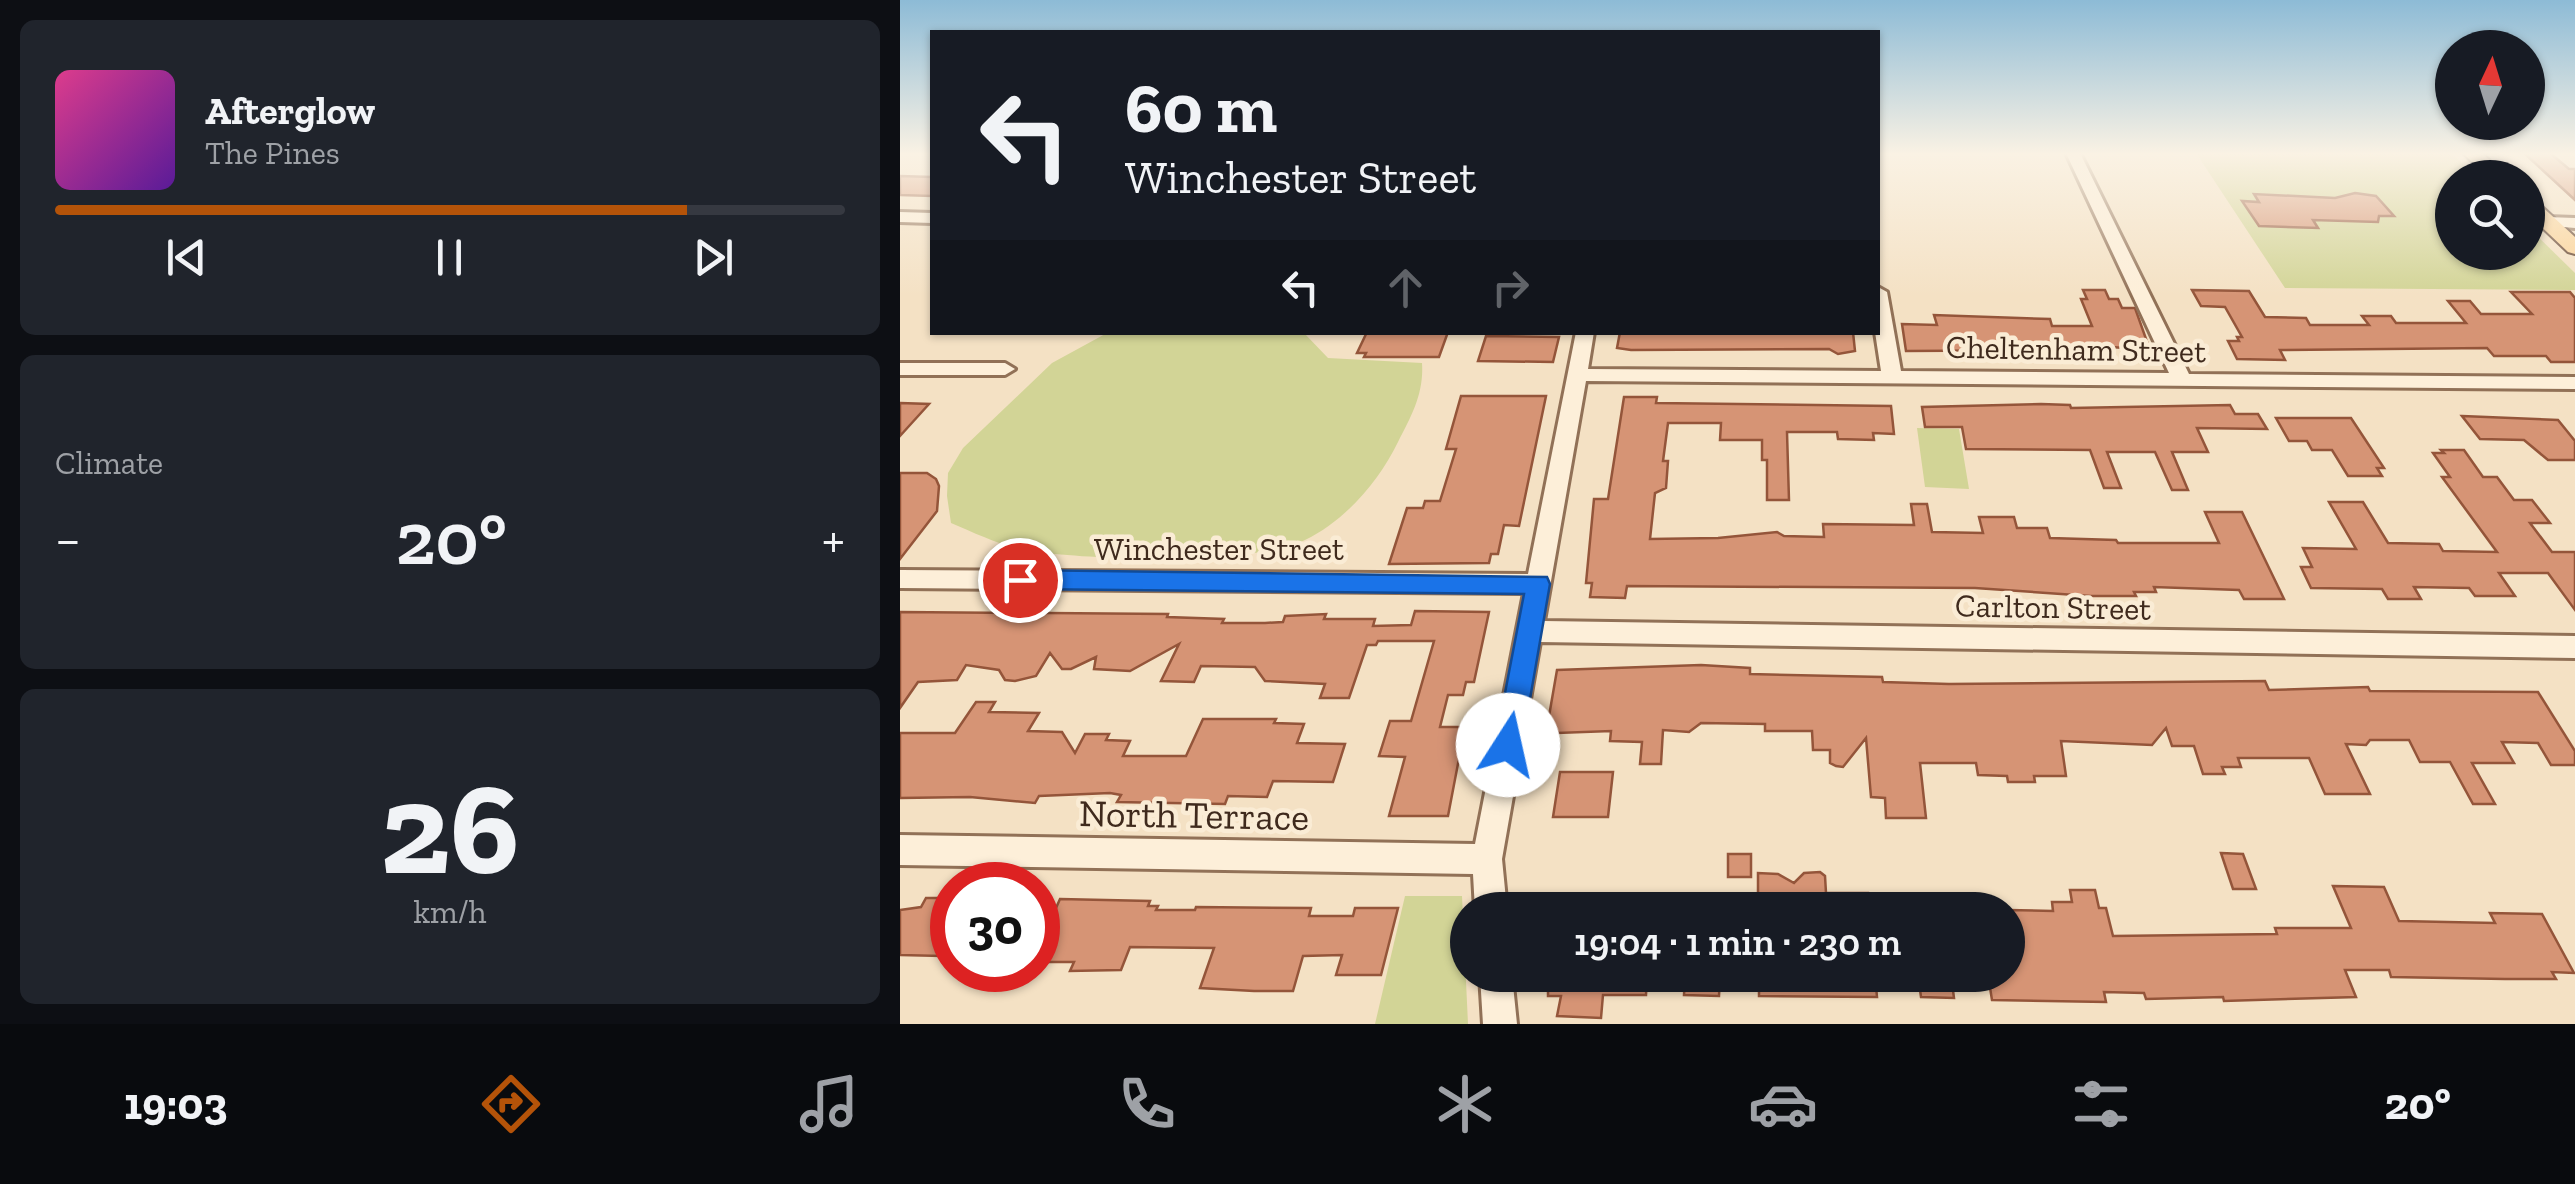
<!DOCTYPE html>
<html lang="en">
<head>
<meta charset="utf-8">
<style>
	:root { --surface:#171b24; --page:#20242c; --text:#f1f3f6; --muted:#9ea1a6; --line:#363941; --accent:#b45309 }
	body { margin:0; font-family:"Zilla Slab",serif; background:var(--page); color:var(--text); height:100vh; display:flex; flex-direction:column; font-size:38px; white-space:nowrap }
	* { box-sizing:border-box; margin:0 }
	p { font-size:32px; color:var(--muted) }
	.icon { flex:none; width:55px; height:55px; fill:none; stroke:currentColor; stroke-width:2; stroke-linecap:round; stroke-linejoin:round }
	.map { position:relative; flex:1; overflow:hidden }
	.details { display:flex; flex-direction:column; gap:20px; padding:20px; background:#0d0f14; width:900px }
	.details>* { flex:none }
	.banner { position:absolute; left:30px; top:30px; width:950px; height:305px; border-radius:0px; box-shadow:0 2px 8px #0004; background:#171b24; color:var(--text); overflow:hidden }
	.needle { width:65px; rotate:4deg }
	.buttons { position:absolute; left:1535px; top:30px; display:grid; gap:20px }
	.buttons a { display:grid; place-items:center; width:110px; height:110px; border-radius:50%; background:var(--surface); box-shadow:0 2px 8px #0004; font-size:50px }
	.speed { position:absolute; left:30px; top:862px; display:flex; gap:20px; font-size:50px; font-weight:700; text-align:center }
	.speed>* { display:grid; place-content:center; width:130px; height:130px; border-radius:50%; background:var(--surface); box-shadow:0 2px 8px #0004; line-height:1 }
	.speed .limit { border:15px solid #d22; background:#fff; color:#111 }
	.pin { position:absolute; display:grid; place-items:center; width:85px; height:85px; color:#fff; margin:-42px; border:5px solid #fff; border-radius:50%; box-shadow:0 2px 10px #0007 }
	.me { position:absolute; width:110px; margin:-55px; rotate:10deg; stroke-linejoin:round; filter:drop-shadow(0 0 8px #0008) }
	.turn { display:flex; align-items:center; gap:35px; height:210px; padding:0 30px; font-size:45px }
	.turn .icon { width:130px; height:130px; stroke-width:2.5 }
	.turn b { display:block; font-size:70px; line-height:85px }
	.lanes { display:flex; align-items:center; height:95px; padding:0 30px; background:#0003; justify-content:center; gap:50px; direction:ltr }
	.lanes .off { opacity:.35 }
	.big { font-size:75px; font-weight:600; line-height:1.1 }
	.details .card { flex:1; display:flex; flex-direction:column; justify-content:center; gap:15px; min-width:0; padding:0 35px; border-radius:15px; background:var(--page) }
	.details .dial { align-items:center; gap:0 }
	.dial b { font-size:130px; line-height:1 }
	.song { display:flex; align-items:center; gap:30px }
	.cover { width:120px; height:120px; border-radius:15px; background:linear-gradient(135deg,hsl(330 70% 55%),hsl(270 70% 35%)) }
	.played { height:10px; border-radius:5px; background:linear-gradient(90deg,var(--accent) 80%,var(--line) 80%) }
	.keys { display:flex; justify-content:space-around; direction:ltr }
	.heat { display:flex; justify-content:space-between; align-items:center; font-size:55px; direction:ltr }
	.trip { position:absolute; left:550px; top:892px; width:575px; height:100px; border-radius:50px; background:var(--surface); box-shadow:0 2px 8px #0004; font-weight:600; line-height:100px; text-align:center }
	.tab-bar { display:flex; height:160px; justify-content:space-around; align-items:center; background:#090b0e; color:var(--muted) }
	.tab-bar .icon { width:70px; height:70px }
	.tab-bar .on { color:var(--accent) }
	.tab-bar b { font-size:45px; color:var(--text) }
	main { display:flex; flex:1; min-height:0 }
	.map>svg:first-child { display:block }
</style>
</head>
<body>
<main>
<section class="details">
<div class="card">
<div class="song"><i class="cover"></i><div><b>Afterglow</b><p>The Pines</p></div></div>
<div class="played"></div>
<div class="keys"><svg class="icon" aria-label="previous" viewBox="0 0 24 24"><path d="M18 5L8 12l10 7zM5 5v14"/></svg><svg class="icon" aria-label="pause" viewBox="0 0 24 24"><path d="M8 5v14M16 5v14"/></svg><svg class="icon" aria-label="next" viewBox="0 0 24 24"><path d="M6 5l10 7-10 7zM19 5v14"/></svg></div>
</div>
<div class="card"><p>Climate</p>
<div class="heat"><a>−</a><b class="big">20°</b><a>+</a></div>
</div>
<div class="card dial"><b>26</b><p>km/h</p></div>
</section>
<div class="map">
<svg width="1675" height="1024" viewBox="0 0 1675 1024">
	<rect width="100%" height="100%" fill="#f4e1c4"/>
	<path fill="#d2d496" d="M1296,153H1551L1577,177L1552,178V252H1628V227L1675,273V290L1385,288Z
		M207,333H404L428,358L522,363C524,393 512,415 498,442C479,481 445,521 405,540C354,565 197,560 138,552C108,549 79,535 51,523L47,496L48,473L63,448L152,363Z
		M1017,428L1059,429L1069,489L1025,487Z
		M505,896H562L568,1024H475Z"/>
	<path fill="#d69475" stroke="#94553a" stroke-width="2.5" d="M1624,153H1650L1669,169H1675V200Z
		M0,176L32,177V196L0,195Z
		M1455,193L1476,196L1494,216H1479L1478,222L1413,220L1418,228L1359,226L1342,201L1359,202L1354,194L1435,198Z
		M1183,290H1205L1209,299H1218L1222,308H1235L1250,350L1199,346L1190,350L1006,351L1002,324L1037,325L1034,315L1150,319L1152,326H1192L1181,299H1187Z
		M1292,290L1349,291L1365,317L1406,318L1410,325H1469L1462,316H1491L1496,323H1566L1548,301H1570L1581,314H1632L1611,292H1670L1675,298V362H1651L1646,356H1594L1587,348L1380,350L1385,360L1337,359L1328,341H1339L1337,337H1342L1325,307L1301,306Z
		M467,332H548L539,357H464L466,353H457Z
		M720,332H953L955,351L938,354L929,349L731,350L717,348Z
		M586,336L659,337L653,362L578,361Z
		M561,396H646L619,526L604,525L598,554H591L589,563L489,564L507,508H523L525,501H540L556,449H546Z
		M724,397H757L756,403L991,406L994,434L973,433L974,440L938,439L937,432H887L889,500H867V460H862V440H820L821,423H768L763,461H768L766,488L755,493L750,539L818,538L877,532L884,536L924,537L923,524L1014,525L1011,504H1027L1032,532L1083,533L1079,517H1114L1117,528H1147L1150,538L1216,540L1218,543H1319L1305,512H1342L1384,599H1344L1339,590L1254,587L1256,592H1234L1236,596H1190L1075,588L727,586L725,598L690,597L692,583H686L694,499H708Z
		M0,403L29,404L0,436Z
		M1141,404L1170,405L1171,408L1330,405L1335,414H1358L1367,429L1297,428L1308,452H1272L1288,490H1272L1255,452H1207L1221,488H1204L1190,450L1066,449L1062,427H1025L1022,407Z
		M1562,416L1658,420L1675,441V460H1648L1624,440L1580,439Z
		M1376,418H1451L1484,468H1477L1482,476H1448L1432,450H1412L1407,441H1389Z
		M1541,450H1564L1583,477H1597L1614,500H1632L1650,523H1630L1652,552H1675V610L1648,573H1599L1615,596H1575L1569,588L1514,587L1521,599H1488L1482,589L1411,588L1401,567H1412L1403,548L1456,549L1429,502H1463L1488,543L1539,544L1543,551L1597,552L1542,477H1550L1533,453H1544Z
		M0,473H27L36,479L39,486L37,511L0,559Z
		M515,611L589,612L574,682H566L563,695H548L540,727H565L548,816H489L505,757L479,756L490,721H511L534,641H478L476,645H467L449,698H420L425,684L365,681L355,667L301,666L294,682L261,681L279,644L230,671L194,669L196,657L171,669H162L150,653L136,676L115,681L105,680L99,670L66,665L57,680L18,682L0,708V612L268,614L267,617L324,619L322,623H365L383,622L385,616L426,614L424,619H475L473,626L511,625Z
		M801,665L850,668V674L982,677L983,682L1049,684L1365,681L1369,690L1468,687L1470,691L1638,692L1675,751V765H1651L1638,743L1602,742L1614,763H1572L1595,804H1573L1550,762H1520L1509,740H1470L1466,745L1446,744L1470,794H1425L1409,758H1338L1341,767H1322L1325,774H1303L1294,746H1272L1266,728L1252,745L1161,741L1166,776H1134L1135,782H1108L1107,776L1078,775L1076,763H1020L1026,818H986L985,798L971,797L966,738L943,767L936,766L930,763V750H913L912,731H865V724L801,723L789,732L763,730L761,764H740L742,742L710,741L711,731L657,733L648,722L657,670Z
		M76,702H95L89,712L139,713L128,731L162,732L175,753L185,734H209L206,740L230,741L223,756H286L303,719H376L374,723L404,724L397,743L445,744L433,782L373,781L367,797L328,796L325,804L217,802L221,795L210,793L139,796L135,803L70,797L0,798V733H55Z
		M660,772H713L708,817H653Z
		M1321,853L1343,854L1356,889H1333Z
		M828,854H851V877H828Z
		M920,872L925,876L926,893H968L969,910H858V873L878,874L894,883L904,873Z
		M1433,886L1484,887L1499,921L1595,923L1590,913L1642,914L1674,973L1652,972L1656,979H1605L1491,977L1489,970H1445L1456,997L1324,1001L1323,997L1246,999L1244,993L1204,992L1206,1002L1092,1000L1088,975H1108V910L1153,911L1152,902H1172L1170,890H1195L1199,908H1206L1213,936L1377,934L1375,928H1451Z
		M26,898H52V937L42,956L0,955V910L21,907Z
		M160,899L250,901L248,906H258L256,910H295L296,907L411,908L409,916H453L455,908H498L481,975H436L442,955L403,956L393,991H354L300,988L314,948L230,947L221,970L170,971L174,962H138V921L144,908H156Z
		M648,975H747L746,995H703L701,1018L657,1016L661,996H648Z
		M785,975H820L819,996L784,995Z
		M859,975H975L977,997L859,996Z
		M1018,975H1051L1054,998L1021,997Z"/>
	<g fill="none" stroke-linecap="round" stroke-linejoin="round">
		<defs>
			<path id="minor" d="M1166,153H1180L1289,374L1675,377V389L686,381L644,621L1675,636V658L640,642L602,859L607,910H575L573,874L0,865V835L575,844L624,593L0,588V570L628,574L676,332H694L688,369L981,371L975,332L978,287L987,292L1001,371L1269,373Z
				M0,212L32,213V223L0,222Z
				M1647,217L1675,218V228L1641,225V219Z
				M0,363H105L115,369L105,375H0Z
				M580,975H612L617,1024H583Z"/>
			<path id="major" d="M1563,153H1582L1608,178H1588Z
				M1628,198L1635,200L1675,237V254L1668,252L1628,214Z"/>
		</defs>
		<use href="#minor" stroke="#917157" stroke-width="6"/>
		<use href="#major" stroke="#5f3f2c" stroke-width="4"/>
		<use href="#minor" fill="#fdefd9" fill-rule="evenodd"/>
		<use href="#major" fill="#fbd398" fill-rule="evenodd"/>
	</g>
	<linearGradient id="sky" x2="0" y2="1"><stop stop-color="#8dbbd6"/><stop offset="0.52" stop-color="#faf2e4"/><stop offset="1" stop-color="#faf2e4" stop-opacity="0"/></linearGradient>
	<rect width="1675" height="296" fill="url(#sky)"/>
	<path fill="#1a73e8" stroke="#114b97" stroke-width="2.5" d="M120,570L647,577L650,584L622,745L618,754L608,758L599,754L595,745L624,594L120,589L111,587L108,580L111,573Z"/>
	<g text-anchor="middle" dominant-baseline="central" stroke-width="9" stroke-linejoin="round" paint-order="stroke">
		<g font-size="32" fill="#3f2a1d" stroke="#faecd5">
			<text transform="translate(1176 349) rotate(1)">Cheltenham Street</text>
			<text x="319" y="549">Winchester Street</text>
			<text transform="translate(1153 607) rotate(1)">Carlton Street</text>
		</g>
		<g font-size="38" fill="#3f2a1d" stroke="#faecd5">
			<text transform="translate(294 815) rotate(1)">North Terrace</text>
		</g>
	</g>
</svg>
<div class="buttons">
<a><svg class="needle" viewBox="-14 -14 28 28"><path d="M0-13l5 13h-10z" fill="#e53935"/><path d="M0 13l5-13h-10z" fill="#9ea1a6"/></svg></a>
<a><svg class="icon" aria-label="search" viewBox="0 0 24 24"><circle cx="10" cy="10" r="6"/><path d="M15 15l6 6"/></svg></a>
</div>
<div class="speed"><div class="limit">30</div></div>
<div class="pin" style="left:120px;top:580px;background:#d93025"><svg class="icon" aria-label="arrive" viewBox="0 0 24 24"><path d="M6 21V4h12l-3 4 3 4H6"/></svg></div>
<svg class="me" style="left:608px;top:745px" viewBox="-20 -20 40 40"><circle r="19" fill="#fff"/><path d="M0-13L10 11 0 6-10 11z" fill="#1a73e8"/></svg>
<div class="trip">19:04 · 1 min · 230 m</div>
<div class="banner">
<div class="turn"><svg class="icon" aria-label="left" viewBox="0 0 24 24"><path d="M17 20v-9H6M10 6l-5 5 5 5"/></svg><div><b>60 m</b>Winchester Street</div></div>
<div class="lanes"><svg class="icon" aria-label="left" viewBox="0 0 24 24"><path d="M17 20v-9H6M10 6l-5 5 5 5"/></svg><svg class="icon off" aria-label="ahead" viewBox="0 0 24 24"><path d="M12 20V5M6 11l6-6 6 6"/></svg><svg class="icon off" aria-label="right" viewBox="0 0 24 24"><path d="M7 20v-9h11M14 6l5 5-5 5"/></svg></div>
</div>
</div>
</main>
<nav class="tab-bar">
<b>19:03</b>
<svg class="icon on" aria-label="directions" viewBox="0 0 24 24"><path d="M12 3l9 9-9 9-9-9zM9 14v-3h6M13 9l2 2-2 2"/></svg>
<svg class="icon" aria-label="music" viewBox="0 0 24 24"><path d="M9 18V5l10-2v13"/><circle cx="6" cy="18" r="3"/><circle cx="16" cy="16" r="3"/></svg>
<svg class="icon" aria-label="phone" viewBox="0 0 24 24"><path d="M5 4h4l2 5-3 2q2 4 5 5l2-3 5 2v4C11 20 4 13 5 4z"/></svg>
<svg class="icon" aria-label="climate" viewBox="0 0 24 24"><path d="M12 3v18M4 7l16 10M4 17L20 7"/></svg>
<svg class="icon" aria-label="car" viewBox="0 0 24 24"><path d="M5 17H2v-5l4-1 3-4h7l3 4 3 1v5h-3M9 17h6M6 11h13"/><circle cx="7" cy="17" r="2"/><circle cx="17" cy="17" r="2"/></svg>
<svg class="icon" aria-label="filters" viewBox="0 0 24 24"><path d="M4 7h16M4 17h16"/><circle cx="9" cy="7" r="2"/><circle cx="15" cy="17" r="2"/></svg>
<b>20°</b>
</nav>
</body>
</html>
